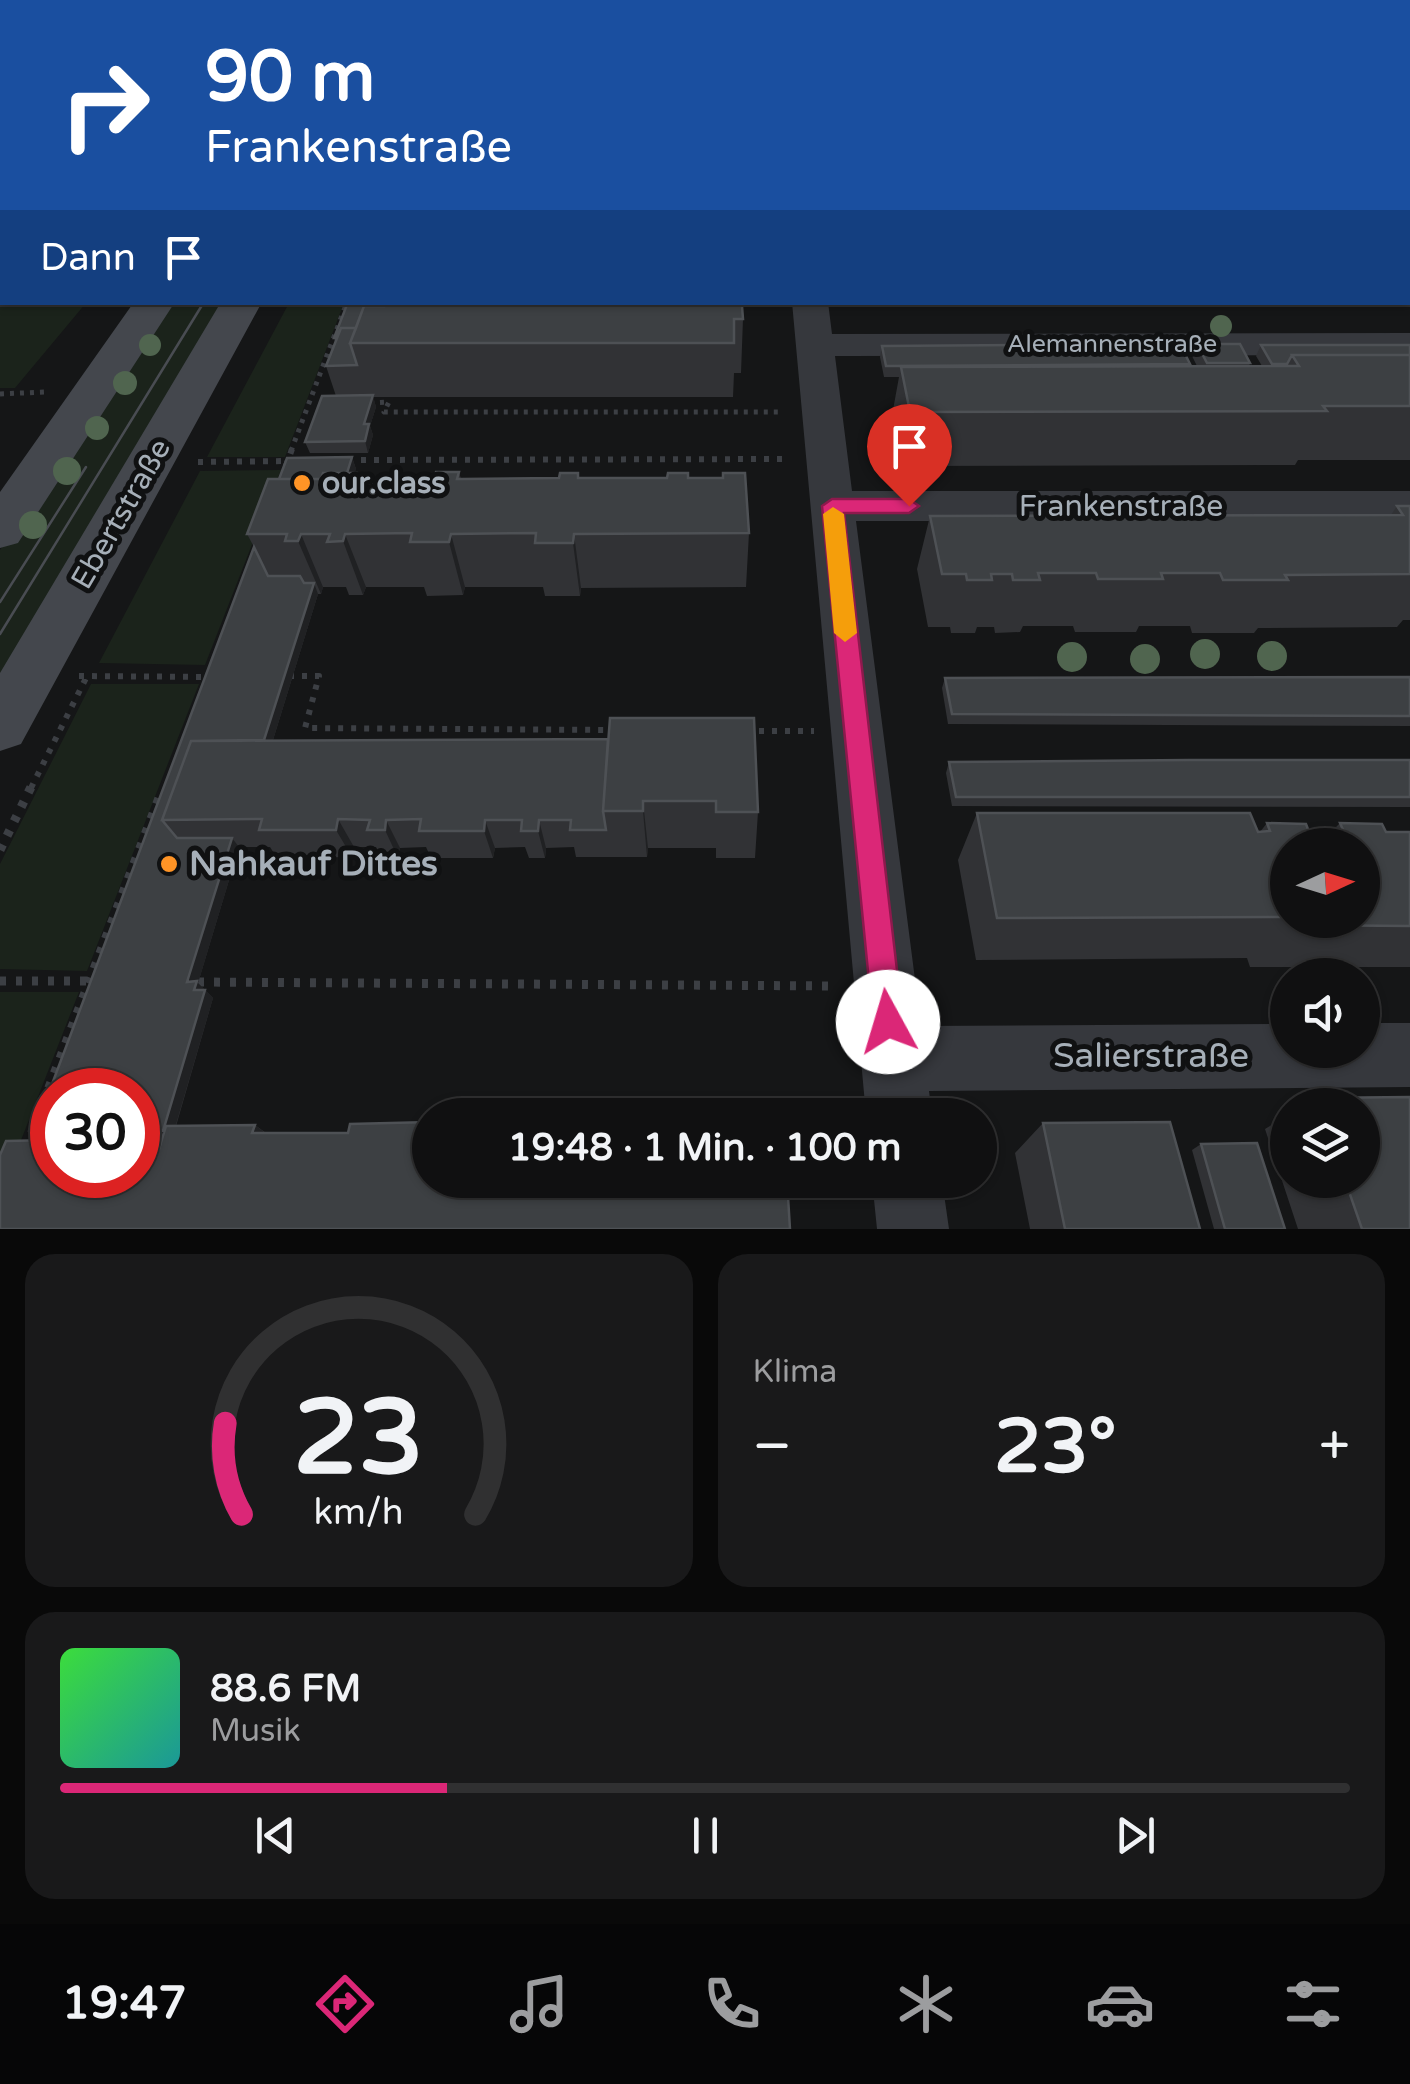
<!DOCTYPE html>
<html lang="de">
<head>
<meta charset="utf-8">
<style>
	:root { --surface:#101011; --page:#19191a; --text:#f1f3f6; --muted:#9c9d9f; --line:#303031; --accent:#db2777 }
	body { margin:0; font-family:"Varela Round",sans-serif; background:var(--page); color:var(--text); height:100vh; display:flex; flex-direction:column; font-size:38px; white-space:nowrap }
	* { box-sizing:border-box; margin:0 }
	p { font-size:32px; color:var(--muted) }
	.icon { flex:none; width:55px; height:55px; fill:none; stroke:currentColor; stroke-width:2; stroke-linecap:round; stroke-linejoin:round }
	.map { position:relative; height:1229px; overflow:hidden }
	.details { display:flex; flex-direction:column; gap:25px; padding:25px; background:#090909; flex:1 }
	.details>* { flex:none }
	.top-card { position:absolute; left:0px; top:0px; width:1410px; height:305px; box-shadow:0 2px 8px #0004,0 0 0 2px var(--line); background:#1a4fa0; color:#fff; overflow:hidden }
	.needle { width:65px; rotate:86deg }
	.buttons { position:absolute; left:1270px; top:828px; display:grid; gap:20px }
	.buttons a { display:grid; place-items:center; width:110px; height:110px; border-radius:50%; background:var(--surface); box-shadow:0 2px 8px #0004,0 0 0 2px var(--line); font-size:50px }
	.speed { position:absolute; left:30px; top:1068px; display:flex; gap:20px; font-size:50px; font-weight:700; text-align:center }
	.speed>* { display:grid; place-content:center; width:130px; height:130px; border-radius:50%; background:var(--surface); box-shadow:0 2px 8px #0004,0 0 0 2px var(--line); line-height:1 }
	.speed .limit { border:15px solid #d22; background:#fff; color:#111 }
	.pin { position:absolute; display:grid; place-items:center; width:85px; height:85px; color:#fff; margin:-102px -42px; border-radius:50% 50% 50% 0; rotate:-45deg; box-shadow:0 0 10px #0007 }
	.pin .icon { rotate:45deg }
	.me { position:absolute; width:110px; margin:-55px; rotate:354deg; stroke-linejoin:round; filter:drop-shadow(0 0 8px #0008) }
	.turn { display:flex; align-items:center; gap:35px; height:210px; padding:0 40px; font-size:45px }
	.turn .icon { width:130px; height:130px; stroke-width:2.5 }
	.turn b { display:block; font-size:70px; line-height:85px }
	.then { display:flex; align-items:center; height:95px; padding:0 40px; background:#0003; gap:20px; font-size:38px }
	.big { font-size:75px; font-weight:700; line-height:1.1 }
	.details .widget { flex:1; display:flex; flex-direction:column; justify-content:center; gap:15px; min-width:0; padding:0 35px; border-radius:30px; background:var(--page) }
	.details .dial { align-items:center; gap:0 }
	.dial svg { height:260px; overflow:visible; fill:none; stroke:var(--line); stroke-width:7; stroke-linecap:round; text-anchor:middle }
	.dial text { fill:var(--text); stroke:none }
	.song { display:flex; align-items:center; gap:30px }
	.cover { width:120px; height:120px; border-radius:15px; background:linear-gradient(135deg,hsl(120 70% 55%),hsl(180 70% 35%)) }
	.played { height:10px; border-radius:5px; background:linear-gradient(90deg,var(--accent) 30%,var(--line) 30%) }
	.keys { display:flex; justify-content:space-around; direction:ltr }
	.heat { display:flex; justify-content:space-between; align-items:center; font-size:55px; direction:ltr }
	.details .tiles { flex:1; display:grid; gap:25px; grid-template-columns:1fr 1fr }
	.widget:last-child { grid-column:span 2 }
	.trip { position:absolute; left:412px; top:1098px; width:585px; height:100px; border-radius:50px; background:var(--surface); box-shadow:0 2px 8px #0004,0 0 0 2px var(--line); font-weight:700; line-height:100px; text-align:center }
	.tab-bar { display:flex; height:160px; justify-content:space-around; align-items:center; background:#060607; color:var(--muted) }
	.tab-bar .icon { width:70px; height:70px }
	.tab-bar .on { color:var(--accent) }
	.tab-bar b { font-size:45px; color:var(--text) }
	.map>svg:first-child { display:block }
</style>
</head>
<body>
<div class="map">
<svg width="1410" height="1229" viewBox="0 0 1410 1229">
	<rect width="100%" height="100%" fill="#151617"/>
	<path fill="#212224" d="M1039,0H1410V32L1408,2Z"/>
	<path fill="#1b231b" d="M0,168L2,302L86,303L15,388H0Z
		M163,303H230L0,694V550Z
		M289,303H344L285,457H207Z
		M281,470L205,665L99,663L200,471Z
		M91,684H199L87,971L0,969V864Z
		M0,992H79L0,1194Z"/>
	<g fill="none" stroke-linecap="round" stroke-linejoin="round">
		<path stroke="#3c3f44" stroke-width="5" stroke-dasharray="4 6" stroke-linecap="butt" d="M0,394L44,392
			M370,403L389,402L384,412H781
			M291,451L347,302"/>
		<path stroke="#3c3f44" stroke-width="6" stroke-dasharray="5 8" stroke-linecap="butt" d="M348,460L786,459
			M198,462L291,461
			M286,466L292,449
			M79,676L212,677
			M289,676H319L305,728L614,730
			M746,731H814
			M31,788L87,676"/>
		<path stroke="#3c3f44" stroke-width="9" stroke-dasharray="6 10" stroke-linecap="butt" d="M0,850L32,785
			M0,981H89
			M198,982L836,986
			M26,1148L162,790"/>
		<path fill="#36383d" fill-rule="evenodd" d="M1198,0H1210L1212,2H1200Z"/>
		<path fill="#36383d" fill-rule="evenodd" d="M0,71H2V87H0Z
			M1408,267H1410V291H1408Z
			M792,302H828L832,334L1410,333V355L835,356L852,491H1410V521H856L921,1026L1288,1024V1050H1362V1023H1410V1087L929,1091L932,1115H866Z
			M872,1180H942L949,1229H877Z"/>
		<path fill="#44474d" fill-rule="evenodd" d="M0,144H2V164H0Z
			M134,302H175L18,543L0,548V492Z
			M221,302H262L21,744L0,751V673Z"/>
		<path fill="#52555c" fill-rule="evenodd" d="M795,0H834L836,2H797Z
			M925,0H965L967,2H927Z
			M1408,87L1410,88V108L1408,107Z"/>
		<path stroke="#494c52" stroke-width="2.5" d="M884,0L898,2
			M0,602L86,467
			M0,634L204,302"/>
	</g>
	<g fill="#50654f">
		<circle cx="1221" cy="326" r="11"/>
		<circle cx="150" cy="345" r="11"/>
		<circle cx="125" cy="383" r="12"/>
		<circle cx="97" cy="428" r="12"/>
		<circle cx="67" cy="471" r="14"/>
		<circle cx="33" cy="525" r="14"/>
		<circle cx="1205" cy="654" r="15"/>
		<circle cx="1272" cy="656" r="15"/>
		<circle cx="1072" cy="657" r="15"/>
		<circle cx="1145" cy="659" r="15"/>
	</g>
	<path fill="#313235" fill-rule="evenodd" d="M0,0H96L97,2H2V41H0Z
		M500,0H592L593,2H501Z
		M1408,115H1410V179H1408Z
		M1408,198H1410V229L1408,226Z
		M869,302H1168L1167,306H869Z
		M743,319L741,373H734L733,397H373L376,407L370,426L373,435L368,453H310L305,442L336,396L326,366L335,342L334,338Z
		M1197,344L1250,363L1249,366H1262L1256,356L1261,345H1410V460H1298L1295,465L900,466L891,421L899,377H884L880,357L882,346L1197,366L1192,356Z
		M352,457L356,469L354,473H356L358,479H434L436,472H459L461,479H462L559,478L560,473H578L579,478H667L668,473H688L689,478H723V473H745L749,533L746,587L581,588L580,596H545L543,587H465L463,595L427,596L424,587H366L363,595H349L346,587H323L321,594H318L273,740L608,739L610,718H754L758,812L755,858H716V848H648L647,857H576L574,847L546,848L545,858H529L525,847L495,848L493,858H431L426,847L400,848L398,858H381L376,847H354L352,857L277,858L270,847H239L198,983L213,998L176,1126L255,1125L266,1133H348L350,1124L430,1122V1180H787L790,1229H0V1155L6,1141L31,1140L254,547L247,534L268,479H279L287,458ZM52,1090H138V1175H52Z
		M1397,506H1410V620H1403L1397,627L1258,628L1254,633H1192L1190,626H1139L1136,632H1075L1073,626H1023L1020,632L995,633L994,627H977L975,633H951L950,627H928L917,569L930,516L1391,515Z
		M1410,677V726L948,724L942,688L945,678Z
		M1410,760V807L952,806L946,773L949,762Z
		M977,813L1258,832H1260L1267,823L1309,832H1331L1340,823L1386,832L1410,831V967H1250L1247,958L976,960L958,860ZM1288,845L1362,920H1288Z
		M1410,1097V1229H1298L1265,1129L1288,1115V1180H1362V1105H1304L1315,1098Z
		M1043,1123L1200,1229H1030L1015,1153Z
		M1201,1144L1285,1229H1214L1192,1150Z"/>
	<path fill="#202123" d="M82,0H96L97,2H79Z
		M257,0H301L299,2H255Z
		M373,395L376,407L370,426L373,435L368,453L365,441L364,424Z
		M352,457L356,469L335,533L331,522Z
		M301,534L323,587L321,594L298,541Z
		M345,534L366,587L363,595L343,541Z
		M451,534L465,587L463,595L449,542Z
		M574,534L581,588L580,596L573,543Z
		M314,583L318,594L264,769L258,759Z
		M643,801L648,848L647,857L643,811Z
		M338,819L354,847L352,857L336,830Z
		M386,820L400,848L398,858L385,830Z
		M485,820L495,848L493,858L484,831Z
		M539,820L546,848L545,858L538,831Z
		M232,838L239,847L198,983L205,990L202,998L187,982Z
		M205,990L213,998L172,1138L196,1153L142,1150L150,1123Z
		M255,1125L292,1154L252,1133Z"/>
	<path fill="#3d4043" stroke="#4e5155" stroke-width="2.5" d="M0,0H82L79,2H2V8H0Z
		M180,0H209L207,2H178Z
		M209,0H257L255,2H207Z
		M1408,115H1410V141L1408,140Z
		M348,302H407L384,303V306H364L356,328H341L336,338H334Z
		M657,302L733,304L742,306L743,319H734V343H350L364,306H384V303Z
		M341,328H356L350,343L357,365L326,366Z
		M1180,344L1190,364L886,366L882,346Z
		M1197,344H1240L1250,363H1207Z
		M1261,345H1410V355H1292L1287,364H1272Z
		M1292,355H1410V406H1323L1327,411L910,412L901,367L1299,366Z
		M373,395L364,424H369L365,441L305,442L322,396Z
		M352,457L347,473H323L321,479H279L287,458Z
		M436,472H459L457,479H462L559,478L560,473H578V478H667L668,473H688V478H723V473H745L749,533L574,534L573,543H535L536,533L451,534L449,542H410L412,533L345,534L343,541L327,542L330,534H301L298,541H285L287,534H247L268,479H321L323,473H356L354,479H434Z
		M1397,506H1410V574L1285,575L1288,580H1223L1220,573H1161L1163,579H1098L1096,573H1038L1040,580H1013L1012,574H991L992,580H967L966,574H942L930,516L1403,515Z
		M254,547L268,576H300L304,583H314L264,740L191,741L162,820L177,838H232L187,982L197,981L194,990H205L163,1131L150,1123H138V1090H52V1140H31Z
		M1410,677V716L952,714L945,678Z
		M610,718H754L758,812H716V801H643V811H603Z
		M608,739L603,811L606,830H570L571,820H539L538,831H521L522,820H485L484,831H419L421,819L386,820L385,830H367L370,820L338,819L336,830H259L262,819L162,820L191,741Z
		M1189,760H1410V797H956L949,762Z
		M977,813H1250L1258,832L1270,831L1267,823L1306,824L1309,832H1344L1340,823L1382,824L1386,832H1410V926L1293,925L1292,920H1362V845H1288V917L997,918Z
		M1410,1097V1229H1362L1345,1180H1362V1105H1318L1315,1098Z
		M430,1122V1180H787L790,1229H0V1155L6,1141L52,1140V1175H138V1123H150L142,1150L159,1149L166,1126L255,1125L252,1133H348L350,1124Z
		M1170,1122L1200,1229H1065L1043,1123Z
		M1257,1143L1285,1229H1225L1201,1144Z"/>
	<path fill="#db2777" stroke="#8e194d" stroke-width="2.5" d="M832,499H909L919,506L909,513H844L903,1022L899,1033L888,1038L878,1033L873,1022L822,506Z"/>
	<path fill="#f59e0b" d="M833,507L844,514L857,633L845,642L834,633L823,514Z"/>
	<g fill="#ff9426" stroke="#101112" stroke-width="4">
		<circle cx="302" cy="483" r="10"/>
		<circle cx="169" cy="864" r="10"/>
	</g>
	<g text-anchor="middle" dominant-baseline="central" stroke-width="10" stroke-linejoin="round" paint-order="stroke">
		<g font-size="25" fill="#a6afb8" stroke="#101112">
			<text x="1112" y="344">Alemannenstraße</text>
		</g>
		<g font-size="30" font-weight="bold" fill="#a6afb8" stroke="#101112" text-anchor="start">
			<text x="322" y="483">our.class</text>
		</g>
		<g font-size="30" fill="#a6afb8" stroke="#101112">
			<text x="1121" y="506">Frankenstraße</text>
			<text transform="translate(121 514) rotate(-60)">Ebertstraße</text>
		</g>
		<g font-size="35" font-weight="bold" fill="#a6afb8" stroke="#101112" text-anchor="start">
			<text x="189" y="864">Nahkauf Dittes</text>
		</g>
		<g font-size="35" fill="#a6afb8" stroke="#101112">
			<text x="1151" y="1056">Salierstraße</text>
		</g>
	</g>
</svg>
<div class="buttons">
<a><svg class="needle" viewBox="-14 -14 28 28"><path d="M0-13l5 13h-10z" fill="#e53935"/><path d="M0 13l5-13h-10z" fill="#9c9d9f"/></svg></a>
<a><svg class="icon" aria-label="sound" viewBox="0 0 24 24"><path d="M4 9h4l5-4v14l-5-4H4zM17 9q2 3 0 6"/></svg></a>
<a><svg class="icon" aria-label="layers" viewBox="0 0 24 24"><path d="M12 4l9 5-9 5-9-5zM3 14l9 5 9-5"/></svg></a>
</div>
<div class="speed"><div class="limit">30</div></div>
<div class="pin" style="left:909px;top:506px;background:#d93025"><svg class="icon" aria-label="arrive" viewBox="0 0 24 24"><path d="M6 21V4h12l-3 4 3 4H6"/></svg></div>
<svg class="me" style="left:888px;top:1022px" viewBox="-20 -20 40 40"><circle r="19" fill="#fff"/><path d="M0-13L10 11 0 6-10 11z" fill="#db2777"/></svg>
<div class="trip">19:48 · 1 Min. · 100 m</div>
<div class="top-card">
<div class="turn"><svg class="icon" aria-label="right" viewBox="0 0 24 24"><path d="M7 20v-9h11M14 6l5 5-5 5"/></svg><div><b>90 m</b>Frankenstraße</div></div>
<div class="then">Dann<svg class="icon" aria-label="arrive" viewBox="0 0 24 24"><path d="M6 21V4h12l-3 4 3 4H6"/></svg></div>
</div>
</div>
<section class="details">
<div class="tiles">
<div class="widget dial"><svg viewBox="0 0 100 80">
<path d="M14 69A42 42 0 1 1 86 69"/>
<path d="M14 69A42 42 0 0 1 9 41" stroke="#db2777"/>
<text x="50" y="56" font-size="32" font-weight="700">23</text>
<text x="50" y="72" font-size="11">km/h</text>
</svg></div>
<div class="widget"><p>Klima</p>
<div class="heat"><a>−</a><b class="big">23°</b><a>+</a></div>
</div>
<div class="widget">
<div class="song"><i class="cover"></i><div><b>88.6 FM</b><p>Musik</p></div></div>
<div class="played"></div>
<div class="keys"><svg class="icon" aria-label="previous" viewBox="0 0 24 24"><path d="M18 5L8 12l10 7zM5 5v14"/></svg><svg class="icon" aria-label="pause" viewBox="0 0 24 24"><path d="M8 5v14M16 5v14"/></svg><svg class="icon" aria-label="next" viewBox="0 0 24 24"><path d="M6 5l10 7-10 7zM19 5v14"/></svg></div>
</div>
</div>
</section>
<nav class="tab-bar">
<b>19:47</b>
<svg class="icon on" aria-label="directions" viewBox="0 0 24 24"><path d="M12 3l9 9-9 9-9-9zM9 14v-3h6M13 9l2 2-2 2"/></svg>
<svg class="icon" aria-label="music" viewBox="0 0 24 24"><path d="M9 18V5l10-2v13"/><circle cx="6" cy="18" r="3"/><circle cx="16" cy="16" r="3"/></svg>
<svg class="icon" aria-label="phone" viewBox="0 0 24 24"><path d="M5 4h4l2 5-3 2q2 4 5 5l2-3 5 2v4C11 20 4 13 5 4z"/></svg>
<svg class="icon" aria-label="climate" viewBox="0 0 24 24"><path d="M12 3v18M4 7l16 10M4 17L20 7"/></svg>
<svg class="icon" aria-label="car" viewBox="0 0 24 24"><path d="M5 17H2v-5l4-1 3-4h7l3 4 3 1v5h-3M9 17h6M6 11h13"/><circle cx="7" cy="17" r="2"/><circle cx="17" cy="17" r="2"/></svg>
<svg class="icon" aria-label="filters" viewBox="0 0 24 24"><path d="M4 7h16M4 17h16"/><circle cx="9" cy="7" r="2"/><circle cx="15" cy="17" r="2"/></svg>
</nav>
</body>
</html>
